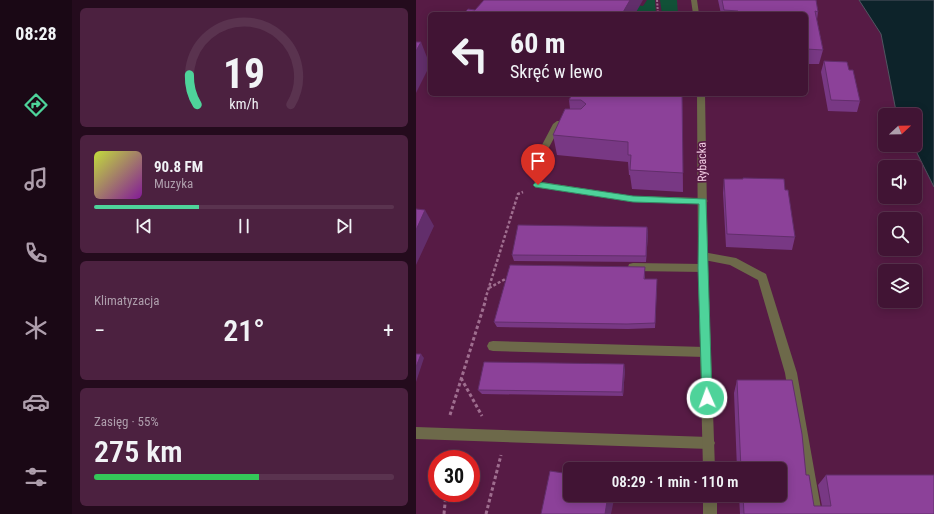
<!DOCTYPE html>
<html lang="pl">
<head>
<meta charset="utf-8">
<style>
	:root { --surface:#411434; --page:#4c2140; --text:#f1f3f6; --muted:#ae9eac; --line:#5a334f; --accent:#4ed39a }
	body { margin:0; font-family:"Roboto Condensed",sans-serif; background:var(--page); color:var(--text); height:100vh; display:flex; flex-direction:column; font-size:15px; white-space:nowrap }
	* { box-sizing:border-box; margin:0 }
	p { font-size:13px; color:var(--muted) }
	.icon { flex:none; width:22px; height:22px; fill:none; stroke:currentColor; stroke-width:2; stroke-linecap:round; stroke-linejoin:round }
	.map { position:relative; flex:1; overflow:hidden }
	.details { display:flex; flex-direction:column; gap:8px; padding:8px; background:#240b1d; width:344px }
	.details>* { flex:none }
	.guide { position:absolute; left:12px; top:12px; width:380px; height:84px; border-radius:6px; box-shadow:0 2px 10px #0003,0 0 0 1px var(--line); background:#411434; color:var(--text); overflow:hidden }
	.needle { width:26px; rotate:68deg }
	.controls { position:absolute; left:462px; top:108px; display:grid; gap:8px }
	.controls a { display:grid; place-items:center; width:44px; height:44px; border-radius:6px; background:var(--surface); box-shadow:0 2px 10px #0003,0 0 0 1px var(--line); font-size:20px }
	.speed { position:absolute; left:12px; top:450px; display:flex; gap:8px; font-size:20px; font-weight:700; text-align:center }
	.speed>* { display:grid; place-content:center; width:52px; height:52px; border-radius:50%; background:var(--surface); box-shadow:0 2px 10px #0003,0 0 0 1px var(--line); line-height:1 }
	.speed .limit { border:6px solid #d22; background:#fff; color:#111 }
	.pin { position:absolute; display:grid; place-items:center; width:34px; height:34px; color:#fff; margin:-41px -17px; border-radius:50% 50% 50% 0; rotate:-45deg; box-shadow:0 0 4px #0007 }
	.pin .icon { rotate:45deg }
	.me { position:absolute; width:44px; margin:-22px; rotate:358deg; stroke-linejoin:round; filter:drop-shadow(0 0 3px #0008) }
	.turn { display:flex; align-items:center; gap:14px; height:84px; padding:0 16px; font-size:18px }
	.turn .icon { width:52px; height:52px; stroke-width:2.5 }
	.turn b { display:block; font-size:28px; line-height:34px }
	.big { font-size:30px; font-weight:600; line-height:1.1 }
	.details .tile { flex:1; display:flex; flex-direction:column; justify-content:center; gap:6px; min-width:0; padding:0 14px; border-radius:6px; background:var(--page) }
	.details .dial { align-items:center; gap:0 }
	.dial svg { height:104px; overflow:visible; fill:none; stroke:var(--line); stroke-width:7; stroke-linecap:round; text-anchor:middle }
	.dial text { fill:var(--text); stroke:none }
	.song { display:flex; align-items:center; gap:12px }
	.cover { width:48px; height:48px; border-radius:6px; background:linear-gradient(135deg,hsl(70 70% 55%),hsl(290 70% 35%)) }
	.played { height:4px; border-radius:2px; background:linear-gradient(90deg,var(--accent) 35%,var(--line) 35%) }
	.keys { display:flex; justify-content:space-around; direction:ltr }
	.heat { display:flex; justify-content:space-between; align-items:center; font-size:22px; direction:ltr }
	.charge { height:6px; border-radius:3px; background:linear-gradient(90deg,#34c759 55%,var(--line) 0) }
	.trip { position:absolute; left:147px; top:462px; width:224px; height:40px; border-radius:6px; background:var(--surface); box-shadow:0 2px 10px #0003,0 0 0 1px var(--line); font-weight:600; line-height:40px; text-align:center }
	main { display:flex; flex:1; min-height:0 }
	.menu { display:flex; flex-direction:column; width:72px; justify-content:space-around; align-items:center; background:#1a0815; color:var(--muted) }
	.menu .icon { width:28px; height:28px }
	.menu .active { color:var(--accent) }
	.menu b { font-size:18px; color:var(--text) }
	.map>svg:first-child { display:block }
</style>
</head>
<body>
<main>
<nav class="menu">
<b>08:28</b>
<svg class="icon active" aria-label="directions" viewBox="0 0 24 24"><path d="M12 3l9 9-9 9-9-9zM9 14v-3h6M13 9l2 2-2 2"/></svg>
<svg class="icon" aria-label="music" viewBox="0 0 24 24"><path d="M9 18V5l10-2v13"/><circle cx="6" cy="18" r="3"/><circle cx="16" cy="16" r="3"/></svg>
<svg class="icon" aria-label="phone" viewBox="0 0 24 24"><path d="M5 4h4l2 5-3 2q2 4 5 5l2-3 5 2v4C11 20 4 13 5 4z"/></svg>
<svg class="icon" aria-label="climate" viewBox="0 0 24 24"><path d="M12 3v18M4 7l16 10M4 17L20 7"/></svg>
<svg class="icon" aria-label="car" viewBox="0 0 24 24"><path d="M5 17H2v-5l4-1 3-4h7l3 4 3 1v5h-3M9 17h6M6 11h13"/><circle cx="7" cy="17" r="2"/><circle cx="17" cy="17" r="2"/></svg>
<svg class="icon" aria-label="filters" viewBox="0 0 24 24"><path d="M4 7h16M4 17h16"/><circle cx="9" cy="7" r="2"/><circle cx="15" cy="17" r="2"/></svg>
</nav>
<section class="details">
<div class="tile dial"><svg viewBox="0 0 100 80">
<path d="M14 69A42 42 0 1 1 86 69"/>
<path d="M14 69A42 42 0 0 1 8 46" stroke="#4ed39a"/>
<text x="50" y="56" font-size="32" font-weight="700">19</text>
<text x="50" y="72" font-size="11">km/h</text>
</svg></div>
<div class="tile">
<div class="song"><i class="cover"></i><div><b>90.8 FM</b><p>Muzyka</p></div></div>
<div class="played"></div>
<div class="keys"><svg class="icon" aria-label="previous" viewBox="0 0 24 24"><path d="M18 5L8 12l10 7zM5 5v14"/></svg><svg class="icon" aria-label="pause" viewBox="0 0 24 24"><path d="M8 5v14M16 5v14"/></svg><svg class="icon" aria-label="next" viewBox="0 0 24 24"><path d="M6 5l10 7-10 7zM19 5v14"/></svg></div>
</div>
<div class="tile"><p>Klimatyzacja</p>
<div class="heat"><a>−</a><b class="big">21°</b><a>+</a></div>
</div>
<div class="tile"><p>Zasięg · 55%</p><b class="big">275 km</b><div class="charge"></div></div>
</section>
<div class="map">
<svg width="518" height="514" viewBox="0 0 518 514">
	<rect width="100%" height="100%" fill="#571b45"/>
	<path fill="#115137" d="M184,0L227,6L231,0H239L240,14H198Z
		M244,0H261L262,14H246Z"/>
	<path fill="#0d232a" stroke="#515561" d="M443,0H518V187L497,145H499V115H482L480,111L465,34Z"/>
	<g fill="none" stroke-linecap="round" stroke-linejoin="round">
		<path stroke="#9f6e8f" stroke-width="2" stroke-dasharray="2 1.5" stroke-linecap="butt" d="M241,0L242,14"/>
		<path stroke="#9f6e8f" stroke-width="2.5" stroke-dasharray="3 2" stroke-linecap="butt" d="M73,288L93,277
			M69,300L102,194L107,192"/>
		<path stroke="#9f6e8f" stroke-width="3" stroke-dasharray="3.5 2.5" stroke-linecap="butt" d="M45,378L66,416
			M34,415L70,299
			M28,514L30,493
			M70,514L85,455"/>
		<path fill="#6d694a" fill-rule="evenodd" d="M141,121H155L159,124L155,127H144L125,162L126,182L217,196L287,198L292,201L287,204L217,202L119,187L117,162L137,124Z
			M287,252L320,258L350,274L351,277L381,373L406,514H392L369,373L342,280L314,265L283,259L282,256L283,253Z
			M217,263L287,264L291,265L292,268L291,271L287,272L217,271L213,270L212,267L213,264Z
			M77,341L289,347L293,348L295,352L293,356L289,357L77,351L73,350L71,346L73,342Z
			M0,427L293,437L297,439L299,443L297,447L293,449L0,439Z"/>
		<path fill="#6d694a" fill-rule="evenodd" d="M275,0H281L283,14H277Z
			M281,94H289L292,268L299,469H287L282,268Z
			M287,495H301V514H287Z"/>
	</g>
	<path fill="#783884" d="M302,0H400L402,12L401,20L407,50L403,64H390V14H305Z
		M408,61L433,70L444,101L441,112L412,111L405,72Z
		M266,94L267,192L216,189L214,175H213L212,162L141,155L137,135L154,109L153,100Z
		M308,179L369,190L379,237L376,250L310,247L307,193Z
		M231,227L232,233L230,262L98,261L96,255Z
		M229,273V279H241L239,328L212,329L81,327L78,322Z
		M209,369L207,396L66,394L62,390Z
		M321,380L390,475L398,506H406L402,485L410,475L518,514H324L323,495H364V469H321L318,393Z"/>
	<path fill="#622e6b" d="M214,0H227L219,14H206Z
		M5,42L14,65L0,93V51Z
		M9,210L18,226L0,265V230Z
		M231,227L232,233L230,262V256Z
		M241,279V284L239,328V323Z
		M5,354L8,358L0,382V367Z
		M208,364L209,369L207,396L206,392Z
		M192,495H199L195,514H189Z"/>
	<path fill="#8c4199" stroke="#622e6b" d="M68,0H214L206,14H81L75,13L74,14H47L52,9L59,10Z
		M306,0H400L402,12L399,11L407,50L390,49V14L322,13V11L308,10Z
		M0,42H5L0,51Z
		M408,61L431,62L433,70H437L444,101L415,100Z
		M156,94H266L267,173L214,170L215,155H212V142L137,135L149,109H165L170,104L165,100H153Z
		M327,178L368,179L369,190H372L379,237L311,234L308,179H327Z
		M0,209L9,210L0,230Z
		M102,225L231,227L230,256L96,255Z
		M94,265L229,267L228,279H241L239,323L211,324L78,322Z
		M0,354H5L0,367Z
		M68,362L208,364L206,392L62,390Z
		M321,380H376L386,434L390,475H393L398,506H415L410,475H518V514H328L327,495H364V469H325Z
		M134,471L154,474V495H192L189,514H190H125Z"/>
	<path fill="#4ed39a" stroke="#338964" d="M122,182L217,196L290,199L296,398L295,401L291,403L287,401L286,398L282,268L283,204L217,202L119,187L117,185L119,183Z"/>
	<g text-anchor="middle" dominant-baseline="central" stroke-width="3.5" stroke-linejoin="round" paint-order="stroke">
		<g font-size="12" fill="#efc9e0" stroke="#571b45">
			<text transform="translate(286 162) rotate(-91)">Rybacka</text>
		</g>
	</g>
</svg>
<div class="controls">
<a><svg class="needle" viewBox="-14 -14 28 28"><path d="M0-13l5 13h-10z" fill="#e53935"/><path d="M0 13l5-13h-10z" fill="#ae9eac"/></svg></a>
<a><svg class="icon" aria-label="sound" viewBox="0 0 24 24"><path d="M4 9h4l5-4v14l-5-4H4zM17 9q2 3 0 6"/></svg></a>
<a><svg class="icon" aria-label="search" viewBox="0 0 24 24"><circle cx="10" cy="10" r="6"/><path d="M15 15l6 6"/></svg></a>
<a><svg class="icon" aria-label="layers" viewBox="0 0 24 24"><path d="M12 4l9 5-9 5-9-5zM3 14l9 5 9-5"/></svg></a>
</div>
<div class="speed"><div class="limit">30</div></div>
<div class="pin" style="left:122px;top:185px;background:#d93025"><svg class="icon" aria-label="arrive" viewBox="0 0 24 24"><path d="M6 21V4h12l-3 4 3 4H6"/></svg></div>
<svg class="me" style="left:291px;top:398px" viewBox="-20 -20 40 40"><circle r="17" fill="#4ed39a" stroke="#fff" stroke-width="3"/><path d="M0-11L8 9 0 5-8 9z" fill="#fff"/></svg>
<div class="trip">08:29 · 1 min · 110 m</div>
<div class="guide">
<div class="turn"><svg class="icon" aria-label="left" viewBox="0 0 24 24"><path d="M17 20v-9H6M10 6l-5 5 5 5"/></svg><div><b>60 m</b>Skręć w lewo</div></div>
</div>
</div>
</main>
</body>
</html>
